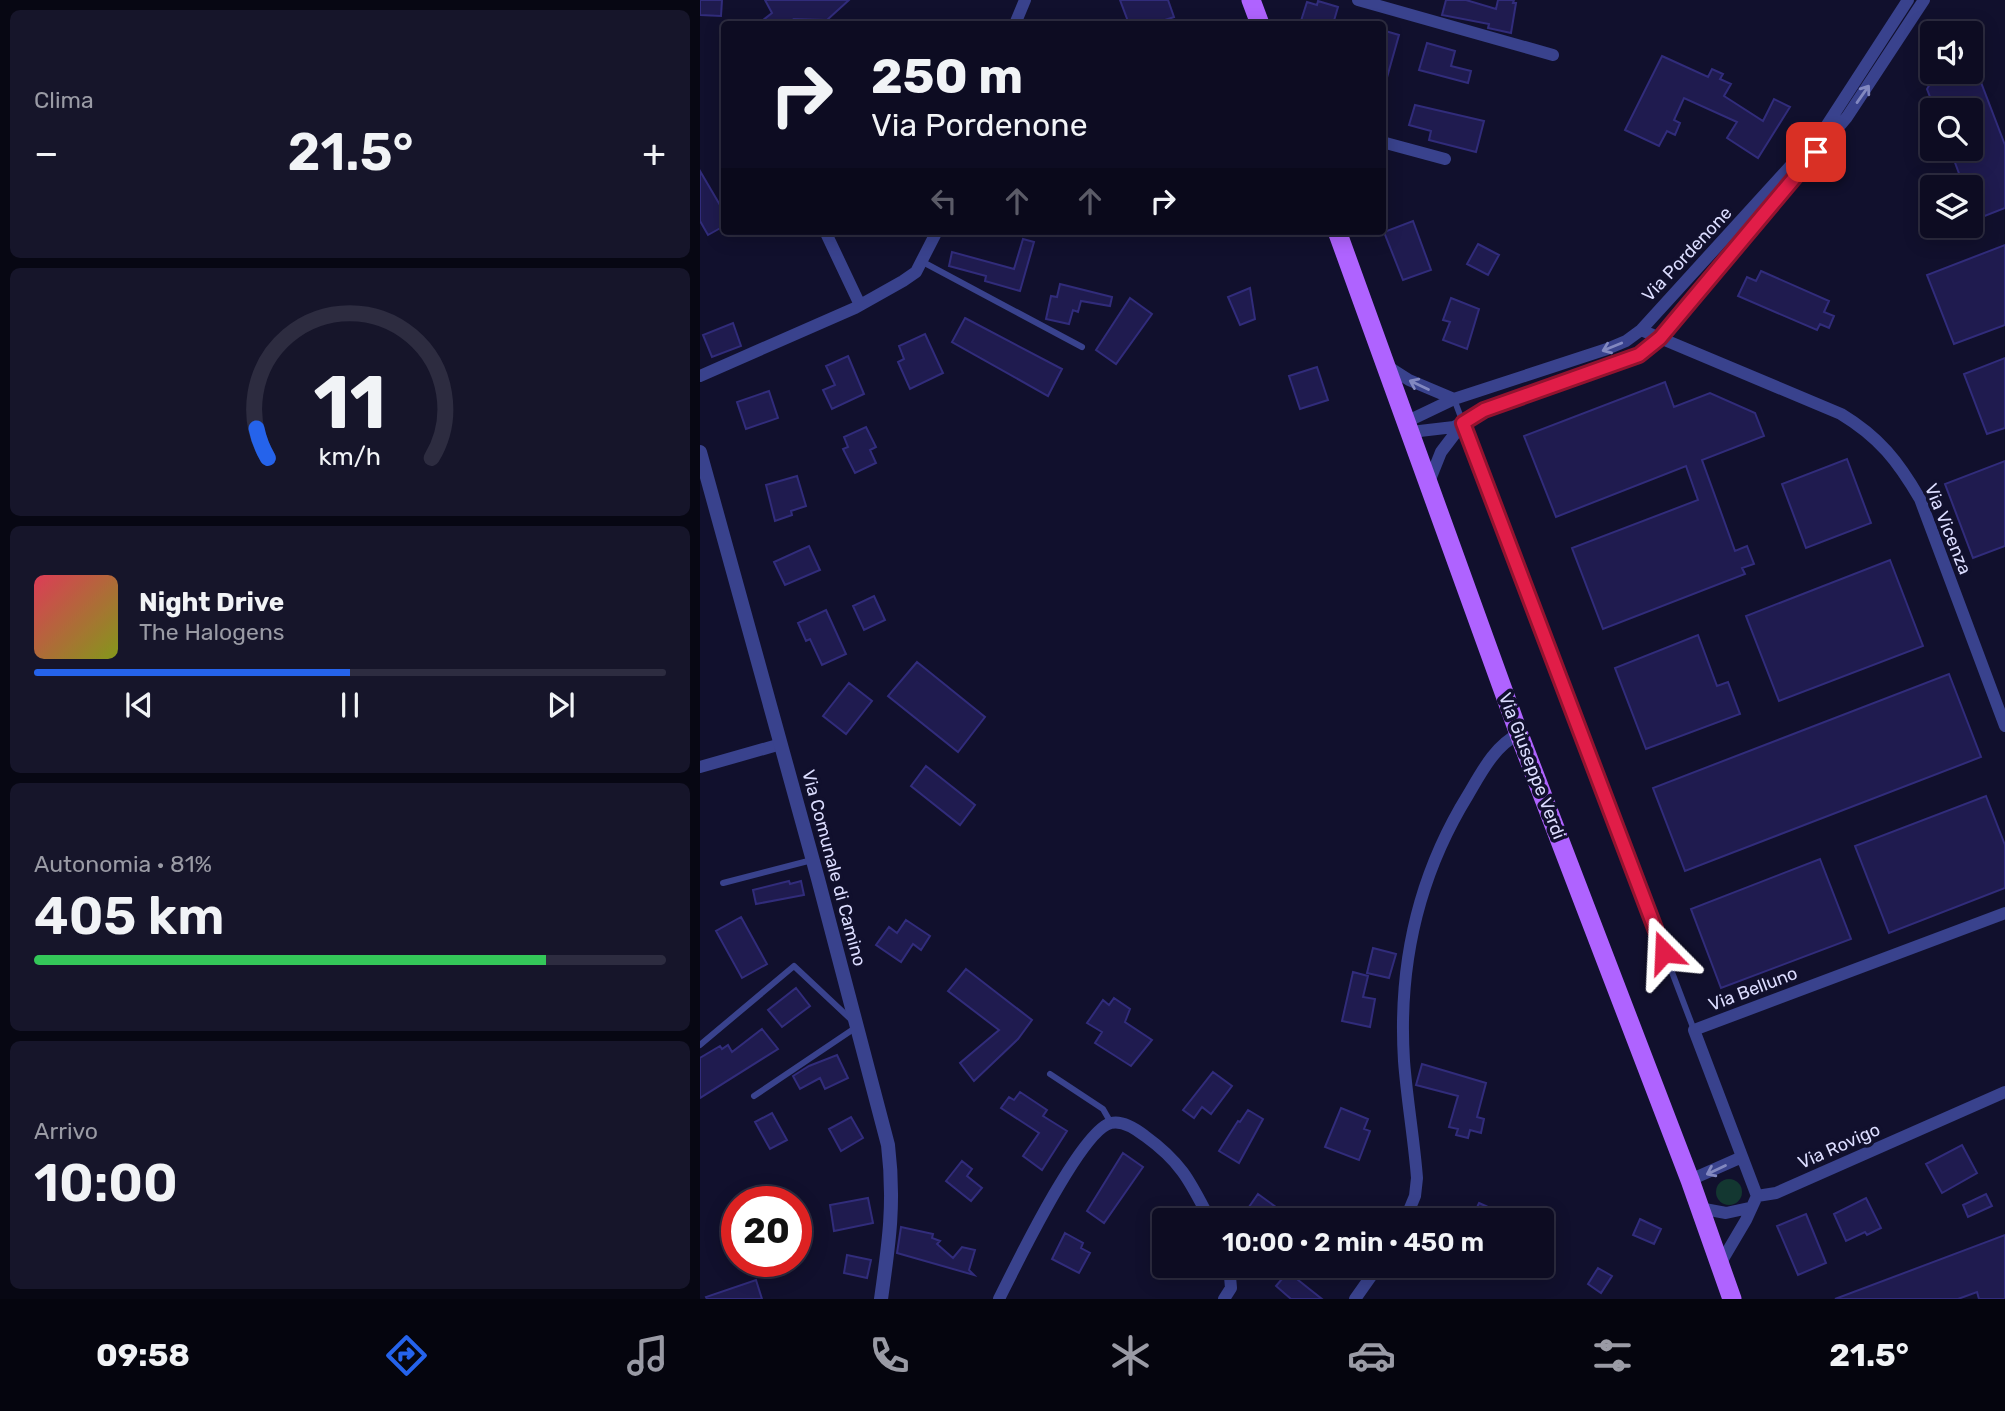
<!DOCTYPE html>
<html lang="it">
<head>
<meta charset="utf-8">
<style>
	:root { --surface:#0d0c22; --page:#16152a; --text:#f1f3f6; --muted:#9a9ba5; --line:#2d2c40; --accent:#2563eb }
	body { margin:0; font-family:Rubik,sans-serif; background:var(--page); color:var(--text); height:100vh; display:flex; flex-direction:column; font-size:26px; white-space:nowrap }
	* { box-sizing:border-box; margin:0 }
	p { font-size:23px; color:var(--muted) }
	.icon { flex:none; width:38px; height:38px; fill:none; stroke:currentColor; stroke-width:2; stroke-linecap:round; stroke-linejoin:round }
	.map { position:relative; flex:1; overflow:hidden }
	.panel { display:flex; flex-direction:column; gap:10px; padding:10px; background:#070713; width:700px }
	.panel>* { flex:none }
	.guide { position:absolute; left:21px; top:21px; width:665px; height:214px; border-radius:7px; box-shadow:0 4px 18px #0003,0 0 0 2px var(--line); background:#0d0c22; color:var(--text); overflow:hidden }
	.tools { position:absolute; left:1220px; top:21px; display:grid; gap:14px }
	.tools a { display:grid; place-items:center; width:63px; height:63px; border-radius:7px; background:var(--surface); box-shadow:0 4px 18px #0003,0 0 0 2px var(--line); font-size:35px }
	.speed { position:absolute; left:21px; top:1186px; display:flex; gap:14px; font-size:35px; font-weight:700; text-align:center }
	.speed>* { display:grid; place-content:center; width:91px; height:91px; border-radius:50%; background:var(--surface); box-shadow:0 4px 18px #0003,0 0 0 2px var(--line); line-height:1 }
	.speed .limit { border:10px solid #d22; background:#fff; color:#111 }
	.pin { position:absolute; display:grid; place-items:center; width:60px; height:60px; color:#fff; margin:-30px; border-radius:14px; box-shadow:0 4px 10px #0006 }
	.me { position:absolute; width:77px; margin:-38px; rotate:339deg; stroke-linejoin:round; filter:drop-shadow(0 0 5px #0008) }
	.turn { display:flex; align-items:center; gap:24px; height:147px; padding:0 35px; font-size:32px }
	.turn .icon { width:91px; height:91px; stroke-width:2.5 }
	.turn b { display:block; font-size:49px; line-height:60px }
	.lanes { display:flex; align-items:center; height:66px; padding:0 35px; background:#0003; justify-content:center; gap:35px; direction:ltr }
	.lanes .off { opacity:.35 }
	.big { font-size:52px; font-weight:600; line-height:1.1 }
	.panel .card { flex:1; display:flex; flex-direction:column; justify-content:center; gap:10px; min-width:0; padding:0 24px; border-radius:10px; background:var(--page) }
	.panel .dial { align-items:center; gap:0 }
	.dial svg { height:182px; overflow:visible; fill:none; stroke:var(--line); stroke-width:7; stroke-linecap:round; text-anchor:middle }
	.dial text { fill:var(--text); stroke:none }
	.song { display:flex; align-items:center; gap:21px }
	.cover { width:84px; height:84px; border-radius:10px; background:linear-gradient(135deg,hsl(350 70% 55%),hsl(70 70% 35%)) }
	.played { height:7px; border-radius:4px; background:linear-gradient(90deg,var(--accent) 50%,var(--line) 50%) }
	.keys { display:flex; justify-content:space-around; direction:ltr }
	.heat { display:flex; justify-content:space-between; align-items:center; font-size:38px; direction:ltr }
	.charge { height:10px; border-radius:5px; background:linear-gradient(90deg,#34c759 81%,var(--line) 0) }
	.trip { position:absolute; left:452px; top:1208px; width:402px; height:70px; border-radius:7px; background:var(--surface); box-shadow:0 4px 18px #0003,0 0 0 2px var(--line); font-weight:600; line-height:70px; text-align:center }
	.dock { display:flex; height:112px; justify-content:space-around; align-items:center; background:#05050e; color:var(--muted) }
	.dock .icon { width:49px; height:49px }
	.dock .active { color:var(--accent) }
	.dock b { font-size:32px; color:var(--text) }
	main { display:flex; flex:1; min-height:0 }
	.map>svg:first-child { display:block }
</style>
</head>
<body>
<main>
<section class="panel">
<div class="card"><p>Clima</p>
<div class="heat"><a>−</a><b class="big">21.5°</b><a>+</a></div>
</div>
<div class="card dial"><svg viewBox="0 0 100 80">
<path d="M14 69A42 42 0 1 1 86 69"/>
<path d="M14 69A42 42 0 0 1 9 56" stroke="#2563eb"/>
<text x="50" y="56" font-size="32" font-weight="700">11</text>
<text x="50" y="72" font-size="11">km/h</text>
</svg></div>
<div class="card">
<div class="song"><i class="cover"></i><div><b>Night Drive</b><p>The Halogens</p></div></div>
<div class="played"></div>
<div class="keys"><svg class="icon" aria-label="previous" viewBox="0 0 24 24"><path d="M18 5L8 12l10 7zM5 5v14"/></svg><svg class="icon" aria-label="pause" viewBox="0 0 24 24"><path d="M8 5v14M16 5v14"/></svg><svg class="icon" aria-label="next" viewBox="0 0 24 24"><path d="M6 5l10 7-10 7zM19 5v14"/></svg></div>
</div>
<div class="card"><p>Autonomia · 81%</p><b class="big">405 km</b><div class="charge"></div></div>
<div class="card"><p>Arrivo</p><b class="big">10:00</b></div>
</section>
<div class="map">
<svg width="1305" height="1299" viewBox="0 0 1305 1299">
	<rect width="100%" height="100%" fill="#11102d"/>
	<path fill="#133731" d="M1016 1192a13 13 0 1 1 26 0a13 13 0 1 1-26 0Z"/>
	<path fill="#1f1b4f" stroke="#312c7b" stroke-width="2" d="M0,0H22L21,16L0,15Z
		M65,0H149L127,20L95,19L101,24H58L72,13Z
		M420,0H468L474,17L453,24H429Z
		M746,0H766L796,9L798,0H814L813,3H816L811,33L788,28L789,24L742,15Z
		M618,1L638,7L633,24H600L607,2L617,5Z
		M682,30L699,35L686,81L682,80Z
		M727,43L755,51L751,66L771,71L768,83L719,70Z
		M962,56L1008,77L1012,69L1023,74L1020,79L1031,84L1024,96L1063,121L1074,99L1090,107L1058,158L1027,138L1037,122L984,98L974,120L980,123L975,135L967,131L959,146L925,130Z
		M1237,72H1277L1305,145V208L1277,219L1270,203V187H1264L1250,149H1270V110H1235L1227,89Z
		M715,105L784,121L776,152L729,140L731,131L709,125Z
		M0,171L20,205L24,202V226L8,235L0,221Z
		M713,221L731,270L703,280L684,232Z
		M323,239L334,242L320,291L285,281L286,276L249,266L252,252L314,269Z
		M778,244L799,255L788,275L767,264Z
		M1305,245V325L1254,344L1227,275Z
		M1061,271L1129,301L1124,312L1134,316L1129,328L1120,324L1117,330L1038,296L1047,277L1056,281Z
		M360,284L412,297L410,306L381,301L378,312L373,310L369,324L346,319L351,296L357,297Z
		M550,288L555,319L540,325L528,297Z
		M430,298L452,314L416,364L396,350Z
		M751,298L779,309L767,349L743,340L750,322L743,320Z
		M265,318L362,369L348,396L252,342Z
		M33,323L41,346L12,357L3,335Z
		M225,334L243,373L210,389L198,362L204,359L199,346Z
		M148,356L164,394L132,409L123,390L135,385L126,366Z
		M1305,358V428L1287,434L1264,374Z
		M617,367L628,400L600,409L589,376Z
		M965,382L974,407L1010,393L1055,413L1064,436L1002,460L1035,551L1047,546L1054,564L1042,568L1045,574L903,629L872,548L998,500L986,466L856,517L824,436Z
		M69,391L78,418L46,429L37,402Z
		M166,427L176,447L170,450L176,463L155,473L143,449L148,447L144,437Z
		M1147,459L1171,523L1106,548L1082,484Z
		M1305,461V546L1273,558L1245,484Z
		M97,476L106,506L91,511L92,515L75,521L66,485Z
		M109,546L120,570L85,585L74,562Z
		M1190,560L1223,646L1079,701L1046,616Z
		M174,596L185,620L164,630L153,606Z
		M126,610L146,654L122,665L110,639L106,641L98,623Z
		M998,635L1017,686L1028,682L1040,714L946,749L915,668Z
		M217,662L285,717L258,752L188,696Z
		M1249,674L1281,757L985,871L953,788Z
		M149,683L172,701L146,734L123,716Z
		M226,766L275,805L260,825L211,786Z
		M1286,796L1305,845V888L1189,933L1155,846Z
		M1120,859L1151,939L1021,988L991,909Z
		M89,881L90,884L101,881L104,895L56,904L53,890Z
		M41,917L67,964L42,978L16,931Z
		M206,920L230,936L221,950L213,944L201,962L176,945L189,927L197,933Z
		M673,948L696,954L689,978L667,973Z
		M266,969L332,1020L318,1039L274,1081L260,1063L299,1030L248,991Z
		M653,972L668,976L663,997L675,999L670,1027L642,1021Z
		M96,988L110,1006L82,1027L68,1010Z
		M414,998L430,1009L425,1022L452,1040L431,1066L395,1043L402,1032L387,1023L403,1000L409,1005Z
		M62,1029L78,1049L0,1098V1058L20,1046L22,1049L28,1045L32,1052Z
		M137,1055L148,1078L125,1089L120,1078L100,1089L93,1076L109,1066Z
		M722,1064L786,1083L777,1117L784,1119L781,1133L770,1130L768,1138L756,1135L758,1129L749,1127L758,1096L716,1085Z
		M513,1072L532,1086L511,1114L502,1107L494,1118L483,1110Z
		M320,1092L347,1110L343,1116L367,1131L342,1170L323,1156L339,1133L301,1108L309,1097L314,1100Z
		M641,1108L668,1119L664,1129L670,1131L659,1160L625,1147Z
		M548,1110L563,1119L539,1163L519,1151L538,1121L540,1122Z
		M72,1113L87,1140L70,1149L55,1122Z
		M151,1117L163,1138L141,1151L129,1129Z
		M1262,1145L1277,1173L1242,1193L1226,1164Z
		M423,1153L443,1167L404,1223L387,1211Z
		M262,1161L272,1169L267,1176L282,1188L271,1201L246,1181Z
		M558,1194L594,1220H540Z
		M1286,1194L1292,1206L1268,1217L1263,1205Z
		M168,1198L173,1223L134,1231L130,1205Z
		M1166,1198L1181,1228L1167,1235L1165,1232L1146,1241L1134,1214Z
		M779,1203L817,1220H771Z
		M1106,1214L1126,1263L1098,1275L1077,1226Z
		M940,1219L961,1229L954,1244L933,1235Z
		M201,1227L233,1234L232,1238L240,1241L237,1244L253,1258L262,1247L275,1250L269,1270L274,1275L197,1253Z
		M365,1233L383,1243L381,1248L390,1253L379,1273L352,1259Z
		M1305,1235V1299H1279L1277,1292L1258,1299H1135Z
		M147,1255L171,1260L167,1278L144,1273Z
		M898,1268L912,1276L901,1293L888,1284Z
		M588,1272L622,1299H591L576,1286Z
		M56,1280L62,1299H7L6,1297Z"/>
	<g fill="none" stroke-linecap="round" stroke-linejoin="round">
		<path stroke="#39428d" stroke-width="6" d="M221,261L382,347
			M754,399L994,1030
			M23,883L112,860
			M0,1045L94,966L158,1026L54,1096
			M350,1074L403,1109L411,1123"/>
		<path stroke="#39428d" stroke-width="12" d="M658,0L853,55
			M315,24L325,0
			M682,142L745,159
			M125,231L160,305
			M941,330L1141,414C1179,437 1198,461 1220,499L1305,726
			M687,366L709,380L754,399
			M0,376L155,308L203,281L216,272L237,231
			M708,421L754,399L907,349L926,341L941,330L1125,128L1208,0
			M711,432L754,427L784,410L924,362L939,355L960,338L1147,117L1224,0
			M729,482L741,452L763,423
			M0,767L81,744
			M990,1180L1042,1157
			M1057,1196L994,1030L1305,913
			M1057,1196L1076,1193L1305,1092
			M999,1208L1026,1213L1049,1208
			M705,1220L715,1196L717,1178C714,1139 707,1100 704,1061C698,966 718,876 768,795C781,773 795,745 819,734
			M1020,1264L1046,1220L1057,1196
			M299,1299C314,1269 381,1130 411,1123C423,1120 436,1129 445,1136C481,1162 490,1181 510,1220
			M524,1299L531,1288L529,1265
			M655,1299L679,1265"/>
		<path stroke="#39428d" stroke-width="14" d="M0,452L118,879L188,1145C195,1202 189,1243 181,1299"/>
		<path stroke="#af63ff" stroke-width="19" d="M551,0L560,24
			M637,231L819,734L990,1180L1032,1299"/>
	</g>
	<defs><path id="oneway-shaft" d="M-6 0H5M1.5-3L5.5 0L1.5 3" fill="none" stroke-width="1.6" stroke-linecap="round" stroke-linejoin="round" transform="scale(1.75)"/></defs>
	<g stroke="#8288c0">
		<use href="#oneway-shaft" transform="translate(1163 94) rotate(-55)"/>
		<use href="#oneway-shaft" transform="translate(912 347) rotate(158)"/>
		<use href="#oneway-shaft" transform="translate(719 385) rotate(-155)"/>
		<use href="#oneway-shaft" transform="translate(1016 1170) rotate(155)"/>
	</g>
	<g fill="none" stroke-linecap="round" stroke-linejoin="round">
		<defs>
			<path id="route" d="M964,952L763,423L784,410L939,355L960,338L1116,152"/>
		</defs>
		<use href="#route" stroke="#92132f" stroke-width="18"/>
		<use href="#route" stroke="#e11d48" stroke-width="12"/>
	</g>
	<g text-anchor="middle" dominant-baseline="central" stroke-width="7" stroke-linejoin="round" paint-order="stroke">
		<g font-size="18" fill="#dcddff" stroke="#11102d">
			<text transform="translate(987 254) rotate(-47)">Via Pordenone</text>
			<text transform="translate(1248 529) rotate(68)">Via Vicenza</text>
			<text transform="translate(832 766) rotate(69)">Via Giuseppe Verdi</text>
			<text transform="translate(134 868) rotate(75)">Via Comunale di Camino</text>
			<text transform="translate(1053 989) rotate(-21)">Via Belluno</text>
			<text transform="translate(1139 1146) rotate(-24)">Via Rovigo</text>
		</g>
	</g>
</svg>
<div class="tools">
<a><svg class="icon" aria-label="sound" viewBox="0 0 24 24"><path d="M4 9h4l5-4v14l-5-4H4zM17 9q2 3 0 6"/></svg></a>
<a><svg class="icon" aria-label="search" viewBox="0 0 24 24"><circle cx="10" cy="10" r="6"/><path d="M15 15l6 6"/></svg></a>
<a><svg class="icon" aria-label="layers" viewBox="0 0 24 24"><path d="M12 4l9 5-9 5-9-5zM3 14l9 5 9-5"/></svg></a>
</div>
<div class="speed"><div class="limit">20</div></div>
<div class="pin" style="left:1116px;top:152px;background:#d93025"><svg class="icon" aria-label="arrive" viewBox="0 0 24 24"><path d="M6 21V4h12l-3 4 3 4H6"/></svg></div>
<svg class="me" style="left:964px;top:952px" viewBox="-20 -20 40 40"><path d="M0-17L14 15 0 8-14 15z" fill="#e11d48" stroke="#fff" stroke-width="4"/></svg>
<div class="trip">10:00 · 2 min · 450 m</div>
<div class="guide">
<div class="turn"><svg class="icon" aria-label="right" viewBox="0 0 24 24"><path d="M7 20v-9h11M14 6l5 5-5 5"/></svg><div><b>250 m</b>Via Pordenone</div></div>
<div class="lanes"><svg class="icon off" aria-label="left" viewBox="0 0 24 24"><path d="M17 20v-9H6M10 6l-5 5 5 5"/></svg><svg class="icon off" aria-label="ahead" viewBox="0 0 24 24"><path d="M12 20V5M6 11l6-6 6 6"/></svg><svg class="icon off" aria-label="ahead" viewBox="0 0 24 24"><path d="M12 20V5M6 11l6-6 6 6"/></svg><svg class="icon" aria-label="right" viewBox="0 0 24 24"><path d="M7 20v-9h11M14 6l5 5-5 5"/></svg></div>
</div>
</div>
</main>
<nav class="dock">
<b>09:58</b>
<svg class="icon active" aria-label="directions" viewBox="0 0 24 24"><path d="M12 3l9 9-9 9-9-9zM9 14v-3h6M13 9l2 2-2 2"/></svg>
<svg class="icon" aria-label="music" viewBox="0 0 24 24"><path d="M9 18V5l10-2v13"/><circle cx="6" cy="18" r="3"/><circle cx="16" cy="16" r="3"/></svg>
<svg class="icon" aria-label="phone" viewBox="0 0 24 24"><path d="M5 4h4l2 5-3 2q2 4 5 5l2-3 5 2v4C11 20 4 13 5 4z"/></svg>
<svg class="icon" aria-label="climate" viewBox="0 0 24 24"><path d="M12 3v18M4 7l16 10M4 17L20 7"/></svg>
<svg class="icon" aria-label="car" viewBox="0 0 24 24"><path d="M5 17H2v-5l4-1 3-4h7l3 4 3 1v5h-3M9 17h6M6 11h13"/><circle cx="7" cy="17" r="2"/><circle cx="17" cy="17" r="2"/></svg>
<svg class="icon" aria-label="filters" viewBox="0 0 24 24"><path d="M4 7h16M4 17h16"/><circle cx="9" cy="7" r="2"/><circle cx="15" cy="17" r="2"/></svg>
<b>21.5°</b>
</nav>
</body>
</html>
